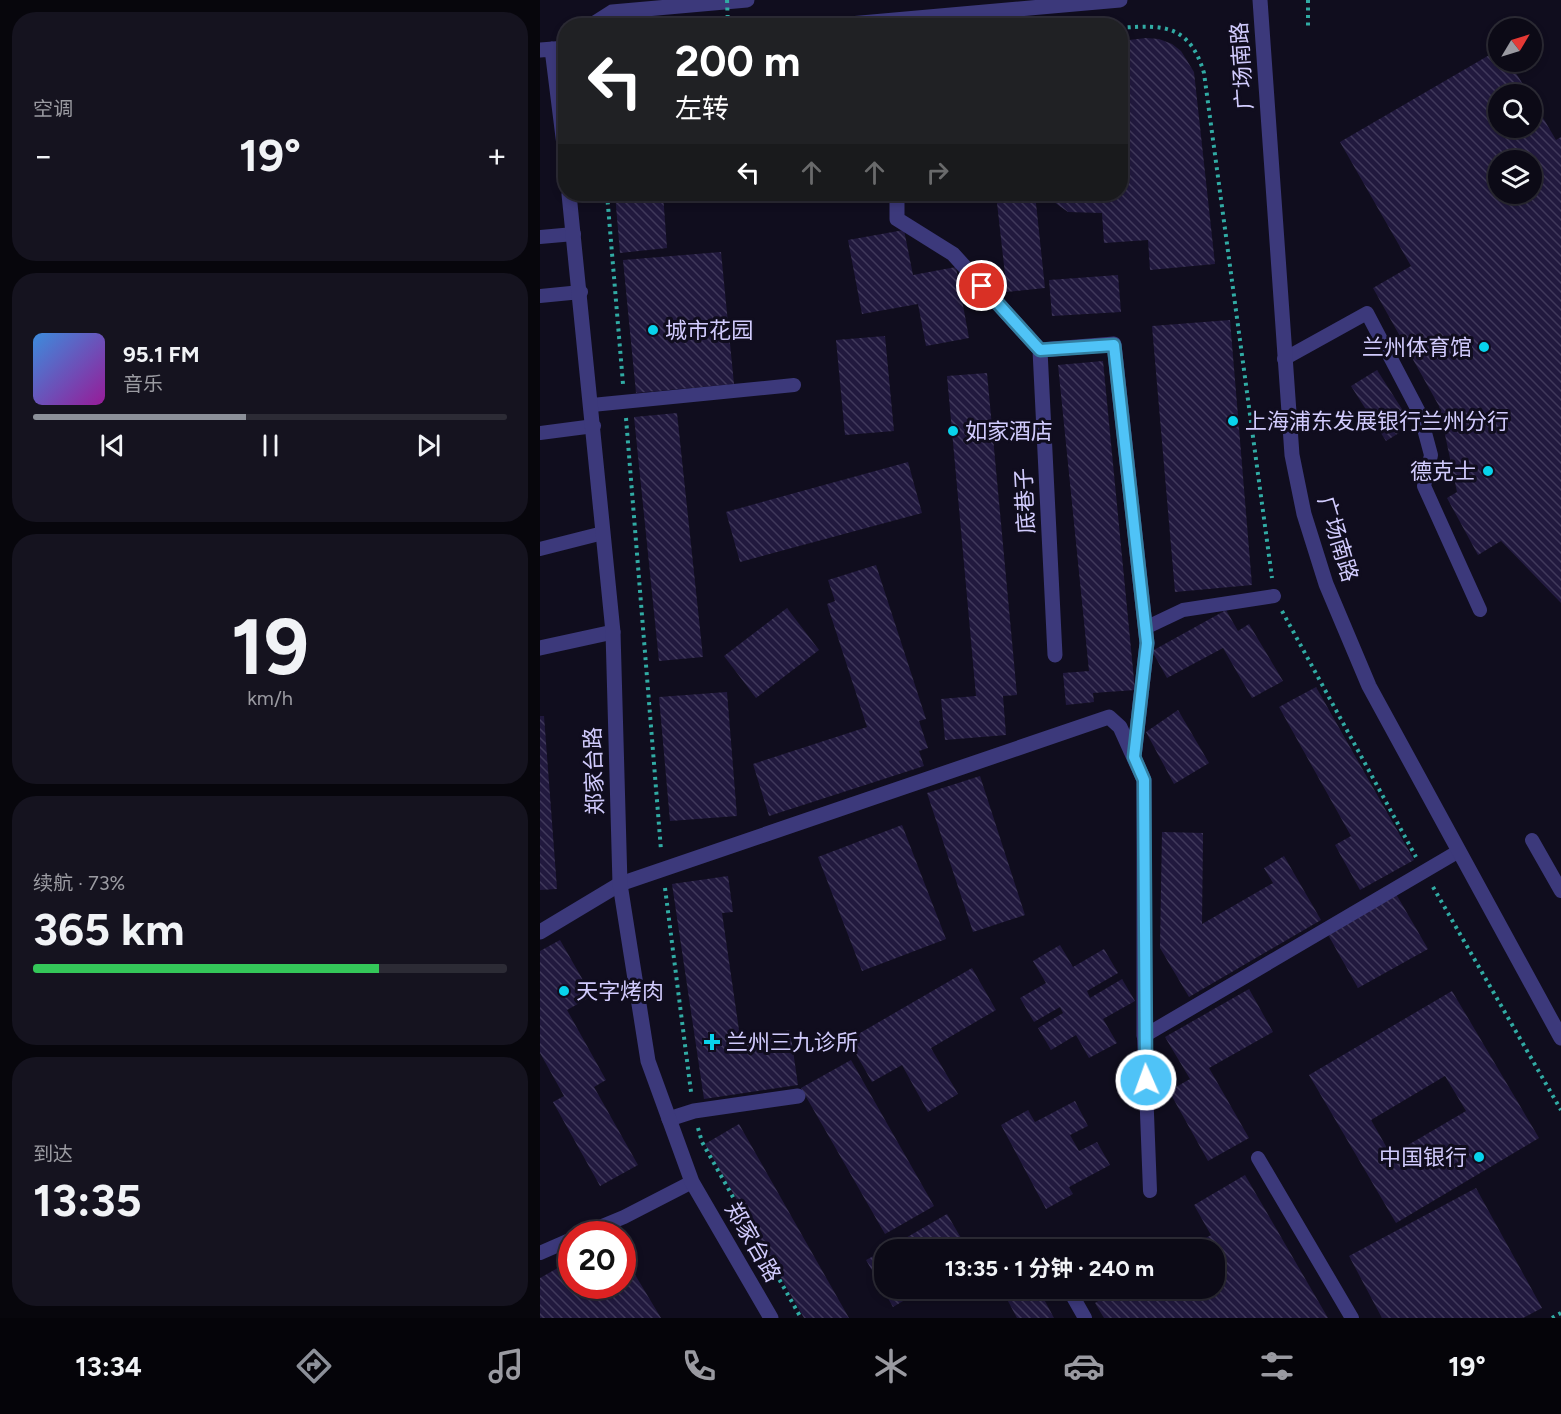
<!DOCTYPE html>
<html lang="zh">
<head>
<meta charset="utf-8">
<style>
	:root { --surface:#0c0a16; --page:#15131f; --text:#f1f3f6; --muted:#9a9aa1; --line:#2c2b35; --accent:#8c9099 }
	body { margin:0; font-family:Figtree,"Noto Sans SC",sans-serif; background:var(--page); color:var(--text); height:100vh; display:flex; flex-direction:column; font-size:22px; white-space:nowrap }
	* { box-sizing:border-box; margin:0 }
	p { font-size:20px; color:var(--muted) }
	.icon { flex:none; width:33px; height:33px; fill:none; stroke:currentColor; stroke-width:2; stroke-linecap:round; stroke-linejoin:round }
	.map { position:relative; flex:1; overflow:hidden }
	.sheet { display:flex; flex-direction:column; gap:12px; padding:12px; background:#07060c; width:540px }
	.sheet>* { flex:none }
	.top-card { position:absolute; left:18px; top:18px; width:570px; height:183px; border-radius:24px; box-shadow:0 3px 9px #0003,0 0 0 2px var(--line); background:#202124; color:#fff; overflow:hidden }
	.needle { width:39px; rotate:52deg }
	.controls { position:absolute; left:948px; top:18px; display:grid; gap:12px }
	.controls a { display:grid; place-items:center; width:54px; height:54px; border-radius:50%; background:var(--surface); box-shadow:0 3px 9px #0003,0 0 0 2px var(--line); font-size:30px }
	.speed { position:absolute; left:18px; top:1221px; display:flex; gap:12px; font-size:30px; font-weight:700; text-align:center }
	.speed>* { display:grid; place-content:center; width:78px; height:78px; border-radius:50%; background:var(--surface); box-shadow:0 3px 9px #0003,0 0 0 2px var(--line); line-height:1 }
	.speed .limit { border:9px solid #d22; background:#fff; color:#111 }
	.pin { position:absolute; display:grid; place-items:center; width:51px; height:51px; color:#fff; margin:-26px; border:3px solid #fff; border-radius:50%; box-shadow:0 2px 6px #0007 }
	.me { position:absolute; width:66px; margin:-33px; rotate:358deg; stroke-linejoin:round; filter:drop-shadow(0 0 4px #0008) }
	.turn { display:flex; align-items:center; gap:21px; height:126px; padding:0 18px; font-size:27px }
	.turn .icon { width:78px; height:78px; stroke-width:2.5 }
	.turn b { display:block; font-size:42px; line-height:51px }
	.lanes { display:flex; align-items:center; height:57px; padding:0 18px; background:#0003; justify-content:center; gap:30px; direction:ltr }
	.lanes .off { opacity:.35 }
	.big { font-size:45px; font-weight:700; line-height:1.1 }
	.sheet .widget { flex:1; display:flex; flex-direction:column; justify-content:center; gap:9px; min-width:0; padding:0 21px; border-radius:24px; background:var(--page) }
	.sheet .dial { align-items:center; gap:0 }
	.dial b { font-size:78px; line-height:1 }
	.song { display:flex; align-items:center; gap:18px }
	.cover { width:72px; height:72px; border-radius:9px; background:linear-gradient(135deg,hsl(210 70% 55%),hsl(300 70% 35%)) }
	.played { height:6px; border-radius:3px; background:linear-gradient(90deg,var(--accent) 45%,var(--line) 45%) }
	.keys { display:flex; justify-content:space-around; direction:ltr }
	.heat { display:flex; justify-content:space-between; align-items:center; font-size:33px; direction:ltr }
	.charge { height:9px; border-radius:4px; background:linear-gradient(90deg,#34c759 73%,var(--line) 0) }
	.trip { position:absolute; left:334px; top:1239px; width:351px; height:60px; border-radius:24px; background:var(--surface); box-shadow:0 3px 9px #0003,0 0 0 2px var(--line); font-weight:700; line-height:60px; text-align:center }
	.menu { display:flex; height:96px; justify-content:space-around; align-items:center; background:#050409; color:var(--muted) }
	.menu .icon { width:42px; height:42px }
	.menu .active { color:var(--accent) }
	.menu b { font-size:27px; color:var(--text) }
	main { display:flex; flex:1; min-height:0 }
	.map>svg:first-child { display:block }
</style>
</head>
<body>
<main>
<section class="sheet">
<div class="widget"><p>空调</p>
<div class="heat"><a>−</a><b class="big">19°</b><a>+</a></div>
</div>
<div class="widget">
<div class="song"><i class="cover"></i><div><b>95.1 FM</b><p>音乐</p></div></div>
<div class="played"></div>
<div class="keys"><svg class="icon" aria-label="previous" viewBox="0 0 24 24"><path d="M18 5L8 12l10 7zM5 5v14"/></svg><svg class="icon" aria-label="pause" viewBox="0 0 24 24"><path d="M8 5v14M16 5v14"/></svg><svg class="icon" aria-label="next" viewBox="0 0 24 24"><path d="M6 5l10 7-10 7zM19 5v14"/></svg></div>
</div>
<div class="widget dial"><b>19</b><p>km/h</p></div>
<div class="widget"><p>续航 · 73%</p><b class="big">365 km</b><div class="charge"></div></div>
<div class="widget"><p>到达</p><b class="big">13:35</b></div>
</section>
<div class="map">
<svg width="1021" height="1318" viewBox="0 0 1021 1318">
	<defs>
		<pattern id="building-back-hatch" width="6" height="6" patternUnits="userSpaceOnUse" patternTransform="scale(1.5)"><rect width="6" height="6" fill="#21193e"/><path d="M-1 5l2 2M0 0l6 6M5-1l2 2" fill="none" stroke="#40395b"/></pattern>
	</defs>
	<rect width="100%" height="100%" fill="#100d1e"/>
	<path fill="url(#building-back-hatch)" fill-rule="evenodd" d="M606,38L619,39L632,44L641,51L654,72L675,264L610,270L608,240L564,243L562,213L528,212L514,202L508,194H580V41Z
		M958,50V62H969L989,94H958V128H992V99L1016,140L1021,137V603L961,541L938,555L907,498L917,492L899,406L833,288L871,266L800,142ZM958,160H992V194H958Z
		M75,194H123L127,248L80,253Z
		M456,194H495L505,288L467,292Z
		M364,230L373,275L416,267L429,338L386,346L378,304L322,314L308,240Z
		M181,252L194,384L96,393L83,260Z
		M578,275L581,312L512,316L509,280Z
		M690,320L712,585L635,592L612,326Z
		M345,336L354,431L305,435L296,340Z
		M563,361L595,690L553,693L554,702L526,705L523,673L549,671L518,365Z
		M837,370L867,417L854,425L859,433L846,441L811,386Z
		M447,373L477,695L463,696L466,735L405,740L401,699L436,696L407,376Z
		M137,413L163,657L119,661L94,417Z
		M368,462L382,513L200,562L186,512Z
		M336,565L386,719L379,721L388,748L379,751L384,766L229,816L213,764L327,727L287,604L295,601L288,580Z
		M247,608L279,650L216,698L184,656Z
		M686,610L698,631L709,624L743,681L712,698L683,648L627,678L612,651Z
		M776,687L874,860L820,890L795,845L811,836L739,707Z
		M187,692L197,816L130,821L119,697Z
		M638,710L669,763L634,784L606,732Z
		M0,716H4L17,889L0,890Z
		M440,776L485,915L433,932L387,793Z
		M362,825L406,939L322,971L278,857Z
		M622,832L663,833L662,924L733,883L724,868L744,856L781,920L649,997L620,948Z
		M188,876L193,912L182,913L200,1037L250,1030L258,1085L164,1099L132,884Z
		M856,894L888,949L818,988L787,933Z
		M20,940L52,996L27,1010L66,1080L54,1087L98,1165L60,1186L13,1102L24,1096L0,1053V951Z
		M520,945L533,967L564,949L578,973L547,991L550,998L582,979L595,1001L563,1019L577,1043L549,1058L536,1035L511,1050L498,1028L523,1013L520,1007L494,1022L480,998L506,983L493,961Z
		M432,968L456,1010L391,1048L418,1094L388,1112L362,1065L332,1082L308,1040Z
		M709,989L733,1032L669,1068L709,1138L668,1161L629,1091L650,1079L625,1037Z
		M912,991L999,1138L856,1223L769,1075ZM905,1076L926,1111L851,1155L831,1120Z
		M311,1060L394,1206L345,1234L261,1088Z
		M535,1101L548,1126L530,1135L539,1151L557,1142L570,1165L529,1187L533,1194L506,1209L461,1125L488,1110L495,1122Z
		M199,1124L309,1318H264L165,1144Z
		M705,1175L788,1318H564L555,1303L579,1288H675V1250H646L671,1235L654,1205Z
		M936,1188L1002,1308L983,1318H842L809,1256Z
		M407,1214L428,1250H345Z
		M345,1250V1288H385L353,1307L326,1260Z
		M82,1253L121,1318H0V1278L32,1260V1286H82Z
		M461,1288H498L514,1318H477Z"/>
	<g fill="none" stroke-linecap="round" stroke-linejoin="round">
		<path stroke="#31aba4" stroke-width="4" stroke-dasharray="3 4.5" stroke-linecap="butt" d="M768,0V28
			M580,28C625,24 650,26 664,73L732,578
			M67,194L83,384
			M86,418L121,850
			M742,611L876,857
			M893,887L1021,1110
			M125,888L151,1092
			M158,1128L162,1142L261,1318
			M1012,1318L1021,1313"/>
		<path stroke="#3c397b" stroke-width="14" d="M0,237L34,234
			M0,296L41,292
			M744,359L827,313L880,414L891,455L884,486L940,610
			M52,405L254,385
			M0,433L54,426
			M0,549L63,533
			M605,628L643,610L734,596
			M992,840L1021,891
			M718,1158L812,1318
			M610,1191L604,1036L919,851
			M43,1234L84,1217L152,1182
			M0,1253L32,1239
			M528,1288L545,1318"/>
		<path stroke="#3c397b" stroke-width="15" d="M357,194V219L413,254L500,350L515,655
			M500,350L574,344L607,643L594,757
			M0,648L73,632
			M0,932L80,884L569,717L580,727L604,780V1036
			M129,1119L154,1111L258,1096"/>
		<path stroke="#3c397b" stroke-width="15" d="M720,0L752,455L764,514L786,584L829,686L1021,1038
			M50,26L72,12L207,0
			M287,26L580,0
			M12,49L26,161
			M0,50L26,48
			M29,194L73,632L80,884L108,1061L152,1182L231,1318"/>
		<path stroke="#31aba4" stroke-width="4" stroke-dasharray="3 4.5" stroke-linecap="butt" d="M187,0L188,26"/>
	</g>
	<g fill="none" stroke-linecap="round" stroke-linejoin="round">
		<defs>
			<path id="route" d="M442,286L500,350L574,345L607,643L594,757L604,780L606,1080"/>
		</defs>
		<use href="#route" stroke="#337fa1" stroke-width="15"/>
		<use href="#route" stroke="#4fc3f7" stroke-width="10"/>
	</g>
	<g fill="#08d3ec" stroke="#100d1e" stroke-width="2">
		<circle cx="113" cy="330" r="6"/>
		<circle cx="944" cy="347" r="6"/>
		<circle cx="693" cy="421" r="6"/>
		<circle cx="413" cy="431" r="6"/>
		<circle cx="948" cy="471" r="6"/>
		<circle cx="24" cy="991" r="6"/>
		<path d="M169 1033h6v6h6v6h-6v6h-6v-6h-6v-6h6z"/>
		<circle cx="939" cy="1157" r="6"/>
	</g>
	<g text-anchor="middle" dominant-baseline="central" stroke-width="6" stroke-linejoin="round" paint-order="stroke">
		<g font-size="22" fill="#d1cbfd" stroke="#100d1e">
			<text transform="translate(702 66) rotate(-94)">广场南路</text>
			<text transform="translate(485 501) rotate(-93)">底巷子</text>
			<text transform="translate(798 539) rotate(73)">广场南路</text>
			<text transform="translate(54 771) rotate(-92)">郑家台路</text>
			<text transform="translate(213 1242) rotate(60)">郑家台路</text>
		</g>
		<g font-size="22" fill="#d1cbfd" stroke="#100d1e" text-anchor="start">
			<text x="125" y="330">城市花园</text>
			<text x="932" y="347" text-anchor="end">兰州体育馆</text>
			<text x="705" y="421">上海浦东发展银行兰州分行</text>
			<text x="425" y="431">如家酒店</text>
			<text x="936" y="471" text-anchor="end">德克士</text>
			<text x="36" y="991">天字烤肉</text>
			<text x="186" y="1042">兰州三九诊所</text>
			<text x="927" y="1157" text-anchor="end">中国银行</text>
		</g>
	</g>
</svg>
<div class="controls">
<a><svg class="needle" viewBox="-14 -14 28 28"><path d="M0-13l5 13h-10z" fill="#e53935"/><path d="M0 13l5-13h-10z" fill="#9a9aa1"/></svg></a>
<a><svg class="icon" aria-label="search" viewBox="0 0 24 24"><circle cx="10" cy="10" r="6"/><path d="M15 15l6 6"/></svg></a>
<a><svg class="icon" aria-label="layers" viewBox="0 0 24 24"><path d="M12 4l9 5-9 5-9-5zM3 14l9 5 9-5"/></svg></a>
</div>
<div class="speed"><div class="limit">20</div></div>
<div class="pin" style="left:442px;top:286px;background:#d93025"><svg class="icon" aria-label="arrive" viewBox="0 0 24 24"><path d="M6 21V4h12l-3 4 3 4H6"/></svg></div>
<svg class="me" style="left:606px;top:1080px" viewBox="-20 -20 40 40"><circle r="17" fill="#4fc3f7" stroke="#fff" stroke-width="3"/><path d="M0-11L8 9 0 5-8 9z" fill="#fff"/></svg>
<div class="trip">13:35 · 1 分钟 · 240 m</div>
<div class="top-card">
<div class="turn"><svg class="icon" aria-label="left" viewBox="0 0 24 24"><path d="M17 20v-9H6M10 6l-5 5 5 5"/></svg><div><b>200 m</b>左转</div></div>
<div class="lanes"><svg class="icon" aria-label="left" viewBox="0 0 24 24"><path d="M17 20v-9H6M10 6l-5 5 5 5"/></svg><svg class="icon off" aria-label="ahead" viewBox="0 0 24 24"><path d="M12 20V5M6 11l6-6 6 6"/></svg><svg class="icon off" aria-label="ahead" viewBox="0 0 24 24"><path d="M12 20V5M6 11l6-6 6 6"/></svg><svg class="icon off" aria-label="right" viewBox="0 0 24 24"><path d="M7 20v-9h11M14 6l5 5-5 5"/></svg></div>
</div>
</div>
</main>
<nav class="menu">
<b>13:34</b>
<svg class="icon active" aria-label="directions" viewBox="0 0 24 24"><path d="M12 3l9 9-9 9-9-9zM9 14v-3h6M13 9l2 2-2 2"/></svg>
<svg class="icon" aria-label="music" viewBox="0 0 24 24"><path d="M9 18V5l10-2v13"/><circle cx="6" cy="18" r="3"/><circle cx="16" cy="16" r="3"/></svg>
<svg class="icon" aria-label="phone" viewBox="0 0 24 24"><path d="M5 4h4l2 5-3 2q2 4 5 5l2-3 5 2v4C11 20 4 13 5 4z"/></svg>
<svg class="icon" aria-label="climate" viewBox="0 0 24 24"><path d="M12 3v18M4 7l16 10M4 17L20 7"/></svg>
<svg class="icon" aria-label="car" viewBox="0 0 24 24"><path d="M5 17H2v-5l4-1 3-4h7l3 4 3 1v5h-3M9 17h6M6 11h13"/><circle cx="7" cy="17" r="2"/><circle cx="17" cy="17" r="2"/></svg>
<svg class="icon" aria-label="filters" viewBox="0 0 24 24"><path d="M4 7h16M4 17h16"/><circle cx="9" cy="7" r="2"/><circle cx="15" cy="17" r="2"/></svg>
<b>19°</b>
</nav>
</body>
</html>
